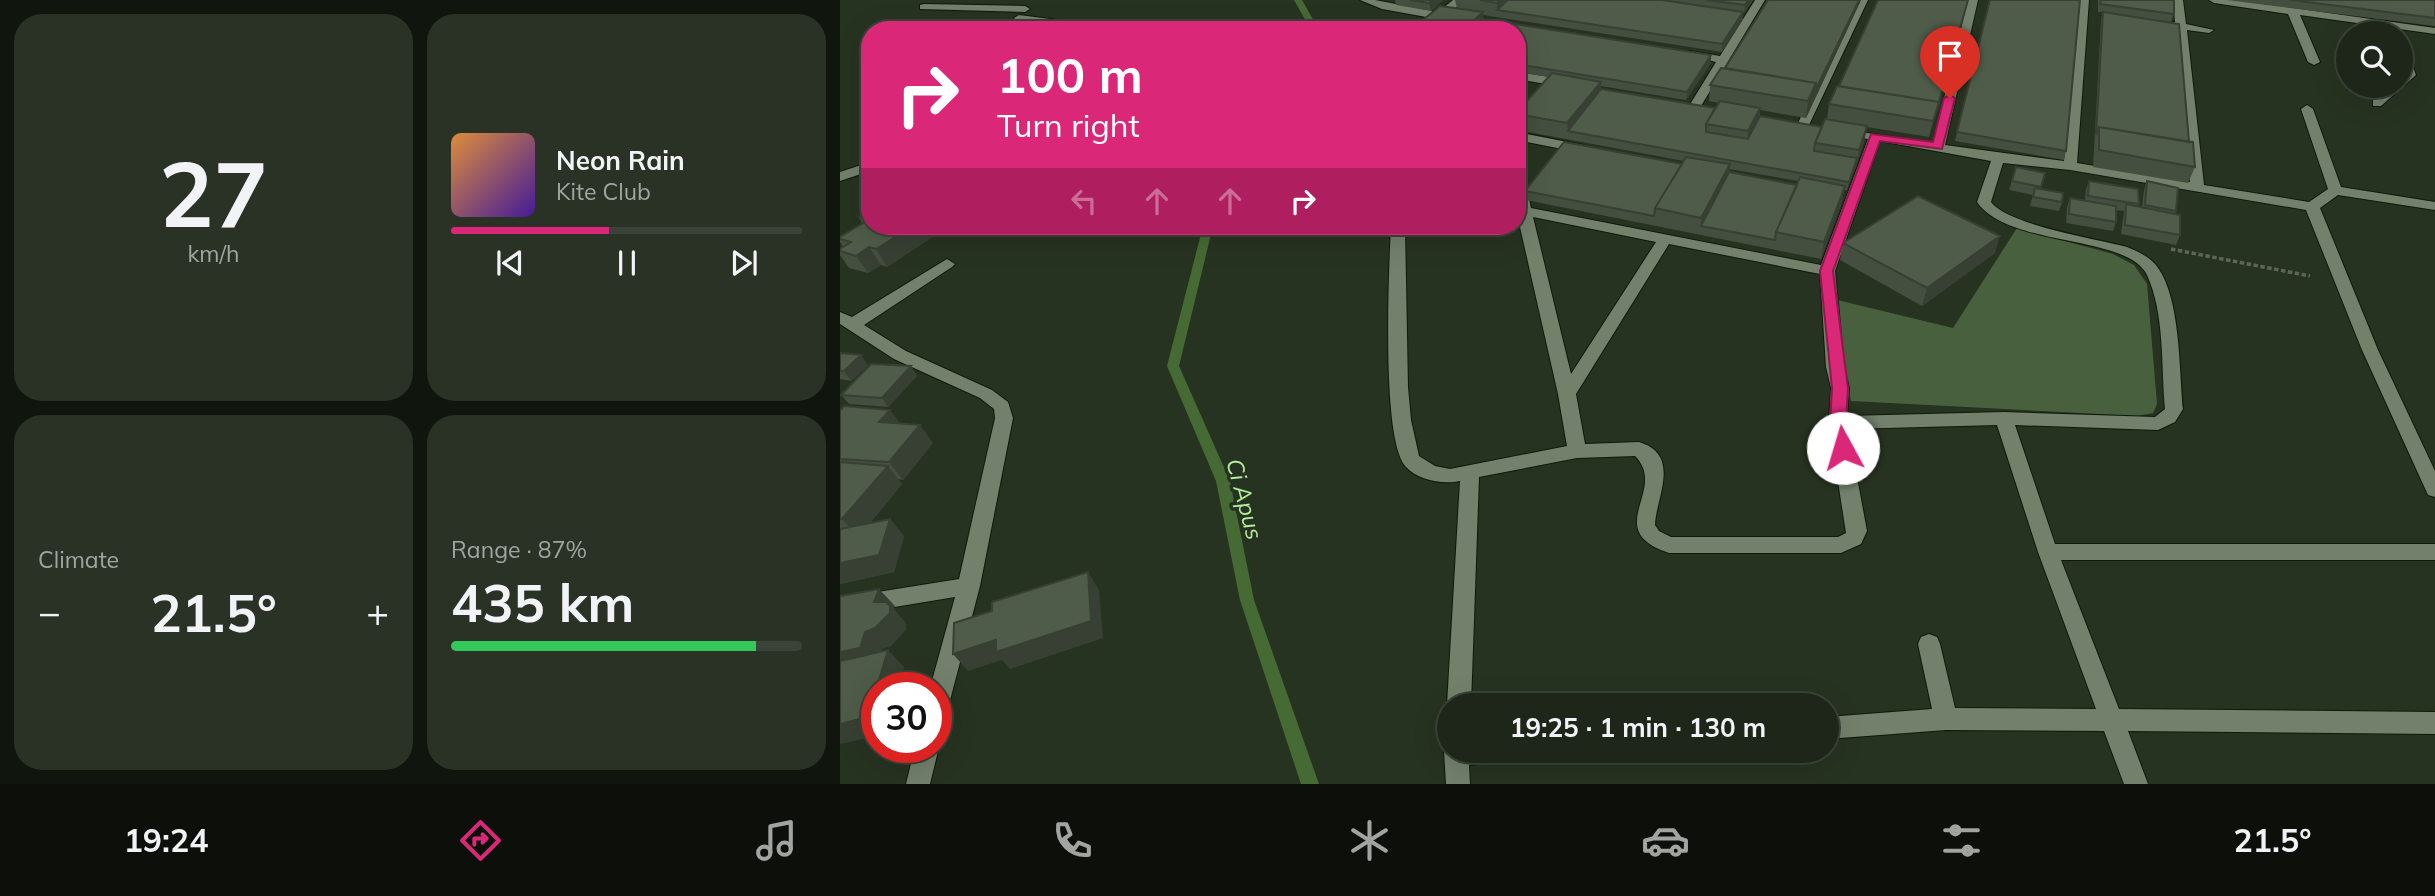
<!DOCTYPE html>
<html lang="en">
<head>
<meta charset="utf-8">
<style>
	:root { --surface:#1d2619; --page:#2a3226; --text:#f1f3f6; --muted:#a0a5a2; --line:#3b4338; --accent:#db2777 }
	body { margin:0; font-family:Mulish,sans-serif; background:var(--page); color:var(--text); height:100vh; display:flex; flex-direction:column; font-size:26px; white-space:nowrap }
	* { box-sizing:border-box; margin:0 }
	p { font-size:23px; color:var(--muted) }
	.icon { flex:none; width:38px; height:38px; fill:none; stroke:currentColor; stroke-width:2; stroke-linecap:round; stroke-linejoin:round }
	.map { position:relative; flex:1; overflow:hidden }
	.details { display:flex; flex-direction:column; gap:14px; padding:14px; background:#10150e; width:840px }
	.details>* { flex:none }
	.hud { position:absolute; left:21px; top:21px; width:665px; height:214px; border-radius:28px; box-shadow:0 7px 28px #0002,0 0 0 2px var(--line); background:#db2777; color:#fff; overflow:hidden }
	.fabs { position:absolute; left:1496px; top:21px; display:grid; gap:14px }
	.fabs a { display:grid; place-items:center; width:77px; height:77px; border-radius:50%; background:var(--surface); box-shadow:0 7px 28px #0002,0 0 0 2px var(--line); font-size:35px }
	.speed { position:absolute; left:21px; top:672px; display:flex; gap:14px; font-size:35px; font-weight:700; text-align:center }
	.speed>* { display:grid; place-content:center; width:91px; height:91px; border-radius:50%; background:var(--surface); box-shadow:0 7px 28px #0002,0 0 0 2px var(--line); line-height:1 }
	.speed .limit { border:10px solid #d22; background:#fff; color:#111 }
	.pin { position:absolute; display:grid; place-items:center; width:60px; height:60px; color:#fff; margin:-72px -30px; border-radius:50% 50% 50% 0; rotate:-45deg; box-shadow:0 0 7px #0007 }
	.pin .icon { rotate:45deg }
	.me { position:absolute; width:77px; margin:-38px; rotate:354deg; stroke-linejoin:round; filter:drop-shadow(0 0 5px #0008) }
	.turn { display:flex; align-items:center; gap:24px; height:147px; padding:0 21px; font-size:32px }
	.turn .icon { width:91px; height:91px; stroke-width:2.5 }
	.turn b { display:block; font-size:49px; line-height:60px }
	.lanes { display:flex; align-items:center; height:66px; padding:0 21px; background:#0003; justify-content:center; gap:35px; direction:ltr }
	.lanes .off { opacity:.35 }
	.big { font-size:52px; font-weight:700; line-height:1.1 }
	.details .card { flex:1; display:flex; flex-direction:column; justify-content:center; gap:10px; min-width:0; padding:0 24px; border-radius:28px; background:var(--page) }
	.details .dial { align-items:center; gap:0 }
	.dial b { font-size:91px; line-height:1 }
	.song { display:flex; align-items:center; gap:21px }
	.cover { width:84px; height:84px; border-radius:10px; background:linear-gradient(135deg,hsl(30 70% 55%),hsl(260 70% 35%)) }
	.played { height:7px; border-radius:4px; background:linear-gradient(90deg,var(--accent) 45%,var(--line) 45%) }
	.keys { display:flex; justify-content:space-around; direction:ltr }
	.heat { display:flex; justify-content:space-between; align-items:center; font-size:38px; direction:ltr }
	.charge { height:10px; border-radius:5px; background:linear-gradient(90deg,#34c759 87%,var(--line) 0) }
	.details .tiles { flex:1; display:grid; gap:14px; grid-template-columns:repeat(2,1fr) }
	.trip { position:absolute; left:597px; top:693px; width:402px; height:70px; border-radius:35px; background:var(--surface); box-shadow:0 7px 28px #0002,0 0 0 2px var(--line); font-weight:700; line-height:70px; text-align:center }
	.tab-bar { display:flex; height:112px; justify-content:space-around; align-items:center; background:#0c0f0a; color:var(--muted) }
	.tab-bar .icon { width:49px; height:49px }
	.tab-bar .on { color:var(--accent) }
	.tab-bar b { font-size:32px; color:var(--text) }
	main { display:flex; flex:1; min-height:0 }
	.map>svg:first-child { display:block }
</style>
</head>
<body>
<main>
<section class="details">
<div class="tiles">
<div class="card dial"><b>27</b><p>km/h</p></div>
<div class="card">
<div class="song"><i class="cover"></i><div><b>Neon Rain</b><p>Kite Club</p></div></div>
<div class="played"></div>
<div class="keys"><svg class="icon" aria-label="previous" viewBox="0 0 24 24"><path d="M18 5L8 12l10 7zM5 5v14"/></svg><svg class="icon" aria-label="pause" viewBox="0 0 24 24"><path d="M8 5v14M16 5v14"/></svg><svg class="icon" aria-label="next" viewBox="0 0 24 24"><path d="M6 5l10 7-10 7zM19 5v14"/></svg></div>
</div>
<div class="card"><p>Climate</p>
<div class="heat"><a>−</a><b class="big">21.5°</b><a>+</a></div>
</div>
<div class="card"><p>Range · 87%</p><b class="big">435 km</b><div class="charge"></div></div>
</div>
</section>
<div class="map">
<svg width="1595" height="784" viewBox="0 0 1595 784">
	<rect width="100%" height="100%" fill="#273321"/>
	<path fill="#48603d" d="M1177,228L1273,254L1294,265L1307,284L1317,404L1313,413L1297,416L1011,401L989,298L1113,328Z"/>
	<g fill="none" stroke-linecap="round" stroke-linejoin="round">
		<path fill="#466a34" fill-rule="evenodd" d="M454,0H462L479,30H471Z
			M363,226H373L339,366L390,481L414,600L479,784H461L400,600L376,481L327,366Z"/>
		<defs>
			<path id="minor" d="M520,0H535L598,12L613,0H624L609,14L618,16V20L603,19L591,30H579L592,18L542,9Z
				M915,0H925L861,106L851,109L849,106L876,62L843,54L849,51L880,56Z
				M1018,0H1028L969,125L967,128H959L957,125Z
				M1128,0H1138L1105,145L1224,161L1239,0H1249L1237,163L1350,182L1336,29L1326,25L1335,22L1333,0H1343L1346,24L1374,30L1369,33L1347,30L1364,185L1469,202L1488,189L1461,109L1467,105L1473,109L1501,187L1595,202V210L1498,195L1480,208L1538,350L1595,471V497L1588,495L1522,350L1466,210L1230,170L1163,163L1151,202C1168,225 1258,239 1287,247C1297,251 1308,256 1315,264C1341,294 1339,370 1343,409L1335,422L1318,430L1175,425L1215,544H1595V560H1221L1279,709L1595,712V734L1288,731L1308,784H1284L1264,731L1106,730L987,739V717L1092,709L1078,644L1081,637L1089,634L1097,637L1100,644L1115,708L1256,709L1198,552L1157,425L1008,429L1027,531L1021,544L1001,553H829C760,530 829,490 795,456L737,458L639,477L631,705H609V709L607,705L620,481C603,485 577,480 565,466C541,437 549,268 551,226H565L568,387L571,420L579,456L595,466L610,469L727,446L718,394L677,214V175L684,179L691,208L981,265L1028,139L1021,138V132L1093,143ZM1040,141L1151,161L1137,202C1169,248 1287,234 1307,275C1325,314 1321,366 1325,409L1315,417L1164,412L1007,416L1009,388L1004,367L995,271ZM693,217L816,242L731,374ZM829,244L980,274L986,367L991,388L989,423L1006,533L998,537H831L819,531L815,525C816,497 842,455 799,442L745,444L736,394Z
				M1369,0H1396L1595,28V34L1460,15L1480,62L1474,65L1468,62L1448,14L1374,3Z
				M84,4L185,6L190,9L185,12L80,9V5Z
				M179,15L218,20L380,24L397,30L218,26L175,20L174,18Z
				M1561,47L1567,50L1576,75L1541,106H1533V100L1550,86H1561V76L1564,74Z
				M677,72L729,80L735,84L729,88L677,79Z
				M677,132L743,145L750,149L743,153L677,140Z
				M30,162V171L0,181V172Z
				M107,259L115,264L112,267L24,325L66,351L152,390L168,402L173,418L140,586L108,708L104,716L96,719V688H90L115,597L0,616V598L119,579L155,418L154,409L140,398L54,359L0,324V312L12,317Z
				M96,741L99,747L90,784H66L75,747H96Z
				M609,742V751H673L669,759L661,762L629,765L630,784H606L604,751Z"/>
		</defs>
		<use href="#minor" stroke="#0f1a0a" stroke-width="2"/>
		<path stroke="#5b6656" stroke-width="3.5" stroke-dasharray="4.5 2.5" stroke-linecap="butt" d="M1331,249L1470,276"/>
		<use href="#minor" fill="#72806c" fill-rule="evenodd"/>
	</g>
	<path fill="#444f3f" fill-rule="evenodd" d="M555,0H603L591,11L556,5Z
		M615,0H913L904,13H903V19L882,52L643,15V19L871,63L846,100L761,86V89L875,108L879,103L869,101L870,85L885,68L928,0H1021L966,118L920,110V116L982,127L987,119L989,104L999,86L1128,0L1089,137L1027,127L1024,142L1007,190H1004L1002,202L981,259L686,200L685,191L842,164L844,161L677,130V112L709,77L677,72V30H571L617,8ZM890,169L958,181L957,185L889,172Z
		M1150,0L1226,151L1224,160L1115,141Z
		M1258,0H1334V14L1331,22L1271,14L1349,142L1355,167L1348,183L1253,167L1261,20L1263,12H1258Z
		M1387,0H1595V26Z
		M1176,167L1205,173L1201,189L1222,202L1219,211L1190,206L1193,195L1169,190Z
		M1249,181L1299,204L1298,207H1302L1304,190L1307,181L1336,211L1335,214L1340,235L1336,245L1281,234L1284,211L1276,210V222L1273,231L1226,223L1227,207L1230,198L1245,200L1246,189Z
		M19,217L109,226L47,267L41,265L28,273L9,268L0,255V249L3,247L0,242V237L22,223Z
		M1003,243L1155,253L1082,306L1000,260Z
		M0,353L28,365L11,381L0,379Z
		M71,366L77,376L48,407L9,404L1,395Z
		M0,411L60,424L93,443L63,480L58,479L62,484L30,523L50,519L64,536L54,572L0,584Z"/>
	<path fill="#374033" d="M593,0H603L591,11L589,3Z
		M660,0H677L657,10V3Z
		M908,0H913L904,13L905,5Z
		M1019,0H1021L966,118L968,101Z
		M1128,0L1089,137L1093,121Z
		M643,12L644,27L641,30H623Z
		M903,12V19L882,52V44Z
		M871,55V63L846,100L847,92Z
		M761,82V97L728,131L727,123Z
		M920,108L919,124L907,148L908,131Z
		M1027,126L1024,142L1016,167L1019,150Z
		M1017,158L1016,167L1007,190L1009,182Z
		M890,164L889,181L861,226V218Z
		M1005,186L1002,202L981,259L984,242Z
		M73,226H109L47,267L36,249Z
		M1160,236L1155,253L1082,306L1087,288Z
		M29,247L41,265L28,273L16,256Z
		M21,355L28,365L11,381L4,371Z
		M71,366L77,376L48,407L42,398Z
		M50,410L63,427L39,422Z
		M80,425L93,443L63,480L49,462Z
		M48,466L62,484L18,537L2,519Z
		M50,519L64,536L54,572L0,584V563Z
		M248,572L259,590L263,638L170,669L162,660L128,671L113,654L156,640Z
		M39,589L55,606L54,609L66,623V630L51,646L42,649L37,665L0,673V652L34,602Z
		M48,650L64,667L59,688H37Z
		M37,689V736L0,744V724Z"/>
	<path fill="#4f5c49" stroke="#374033" stroke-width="2" d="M570,0H593L589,3Z
		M640,0H660L657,3Z
		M668,0H822L903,12L882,44L657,10Z
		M867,0H908L905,5Z
		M928,0H1019L975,91L976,83L885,68Z
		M1038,0H1128L1097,109L1099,102L999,86Z
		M1150,0H1240L1226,151L1117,132Z
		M1261,0H1334V14L1260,4Z
		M1451,0H1595V18Z
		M600,6L643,12L623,30H571Z
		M1263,12L1339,24L1349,142L1259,127L1256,135Z
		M643,19L871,55L847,92L677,64V30H632Z
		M881,68L976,83L968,101L870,85Z
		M712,73L761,82L727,123L677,114V112Z
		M997,86L1099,102L1093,121L989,104Z
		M761,89L875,108L866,124V132L908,139L920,116L982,127L975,143L974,151L1017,158L1009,182L728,131Z
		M880,101L920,108L908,131L866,124Z
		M985,119L1027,126L1019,150L975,143Z
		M1259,127L1353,142L1355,167L1259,150Z
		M724,142L842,164L815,208L814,216L685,191Z
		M846,157L890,164L861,218L815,208Z
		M1176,167L1205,173L1201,187L1172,181Z
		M889,172L957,185L936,232L935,240L861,226Z
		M960,177L1005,186L984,242L936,232Z
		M1249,181L1298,189L1299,204L1248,196Z
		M1307,181L1338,188L1336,211L1305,205Z
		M1195,188L1223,193L1222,202L1193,197Z
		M1078,196L1160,236L1087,288L1003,243Z
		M1230,198L1276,206V222L1229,214Z
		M1286,204L1340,215V235L1285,225Z
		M30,210V226H73L36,249L29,247L16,256L0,251V249L11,242L0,239V237L28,220L19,217Z
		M0,353L21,355L4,371H0Z
		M31,364L71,366L42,398L1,395Z
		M4,406L50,410L39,422L80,425L49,462L0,459V411Z
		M0,462L48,466L2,519H0Z
		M50,519L39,555L0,563V529Z
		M248,572L251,621L156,652V640L113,654L114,623L152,611V602Z
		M39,589L34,602H46L50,606V613L35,628L25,632L20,648L0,652V596Z
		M48,650L28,717L0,724V661Z"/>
	<path fill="#db2777" stroke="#8e194d" stroke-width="2" d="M1110,95L1115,98L1102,149L1040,141L993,271L1008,388L1006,423L1011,448L1009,452H997L990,423L992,388L980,271L1031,134L1093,142L1104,98Z"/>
	<g text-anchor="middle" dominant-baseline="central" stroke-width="7" stroke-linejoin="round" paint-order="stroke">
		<g font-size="23" font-style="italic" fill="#b6ed9c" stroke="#273321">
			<text transform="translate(405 499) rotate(75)">Ci Apus</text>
		</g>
	</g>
</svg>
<div class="fabs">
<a><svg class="icon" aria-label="search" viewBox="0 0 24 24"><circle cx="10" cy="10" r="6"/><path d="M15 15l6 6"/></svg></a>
</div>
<div class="speed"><div class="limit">30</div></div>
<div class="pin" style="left:1110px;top:98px;background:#d93025"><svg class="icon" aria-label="arrive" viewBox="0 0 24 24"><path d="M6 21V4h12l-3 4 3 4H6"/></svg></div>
<svg class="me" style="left:1003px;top:448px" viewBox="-20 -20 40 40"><circle r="19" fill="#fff"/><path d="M0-13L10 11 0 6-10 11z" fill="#db2777"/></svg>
<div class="trip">19:25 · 1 min · 130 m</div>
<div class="hud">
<div class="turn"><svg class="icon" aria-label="right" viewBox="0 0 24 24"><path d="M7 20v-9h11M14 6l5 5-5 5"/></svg><div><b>100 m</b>Turn right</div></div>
<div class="lanes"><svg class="icon off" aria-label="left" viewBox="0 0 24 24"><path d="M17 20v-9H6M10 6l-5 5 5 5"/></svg><svg class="icon off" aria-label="ahead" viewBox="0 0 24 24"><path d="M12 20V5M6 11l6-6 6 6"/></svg><svg class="icon off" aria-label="ahead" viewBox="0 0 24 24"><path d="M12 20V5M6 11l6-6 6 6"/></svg><svg class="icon" aria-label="right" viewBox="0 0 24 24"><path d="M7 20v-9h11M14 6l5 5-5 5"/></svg></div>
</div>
</div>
</main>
<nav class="tab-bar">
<b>19:24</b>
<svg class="icon on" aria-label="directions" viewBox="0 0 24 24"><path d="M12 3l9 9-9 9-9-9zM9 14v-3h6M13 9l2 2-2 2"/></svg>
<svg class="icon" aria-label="music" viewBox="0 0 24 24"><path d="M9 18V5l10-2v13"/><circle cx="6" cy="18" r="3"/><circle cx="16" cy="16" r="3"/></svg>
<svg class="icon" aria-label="phone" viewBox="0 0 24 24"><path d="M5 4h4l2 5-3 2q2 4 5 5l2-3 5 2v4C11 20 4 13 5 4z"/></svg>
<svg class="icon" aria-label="climate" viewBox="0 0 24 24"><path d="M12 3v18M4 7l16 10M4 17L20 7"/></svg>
<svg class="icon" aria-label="car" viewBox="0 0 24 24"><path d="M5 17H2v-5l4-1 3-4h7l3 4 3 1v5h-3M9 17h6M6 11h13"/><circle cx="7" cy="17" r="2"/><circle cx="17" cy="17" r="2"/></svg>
<svg class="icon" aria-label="filters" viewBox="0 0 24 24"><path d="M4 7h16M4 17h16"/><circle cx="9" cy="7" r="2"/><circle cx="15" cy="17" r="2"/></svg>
<b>21.5°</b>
</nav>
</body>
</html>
